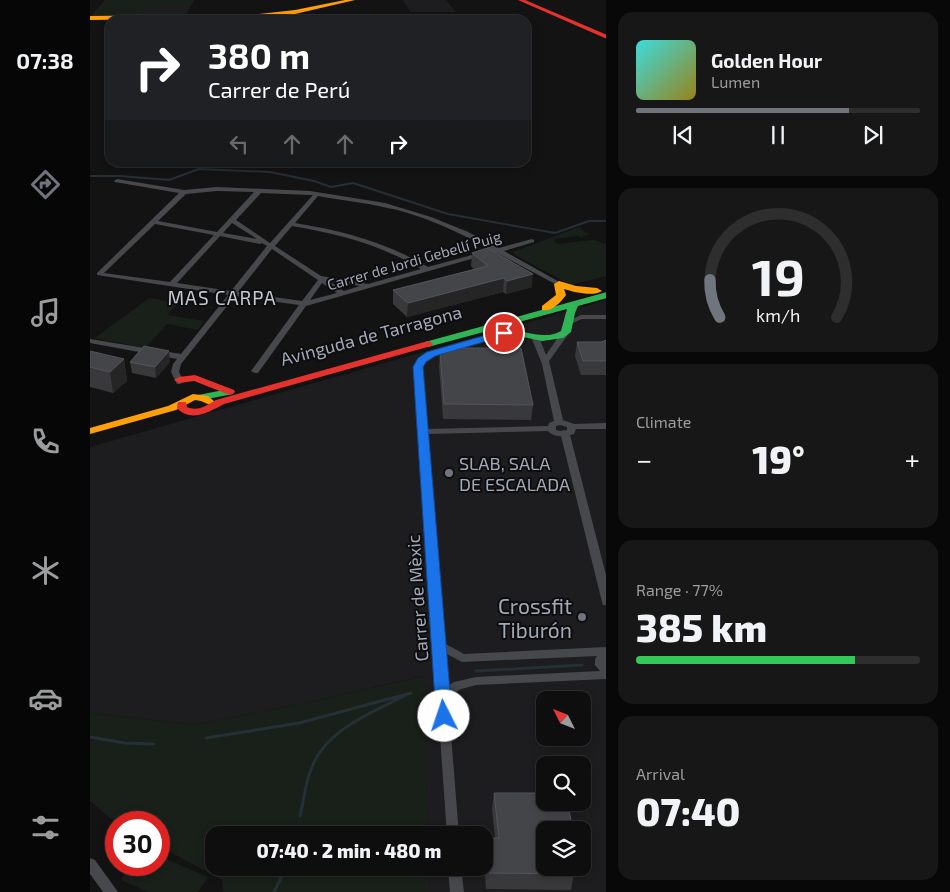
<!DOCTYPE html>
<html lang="en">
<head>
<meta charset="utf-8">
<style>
	:root { --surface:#0e0e0e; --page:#171717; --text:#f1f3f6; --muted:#9b9c9e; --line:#2e2e2e; --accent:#70747d }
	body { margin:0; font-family:"Exo 2",sans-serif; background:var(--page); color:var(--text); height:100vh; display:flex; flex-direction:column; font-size:19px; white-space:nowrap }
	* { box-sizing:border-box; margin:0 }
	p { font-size:16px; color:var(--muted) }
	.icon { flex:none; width:28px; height:28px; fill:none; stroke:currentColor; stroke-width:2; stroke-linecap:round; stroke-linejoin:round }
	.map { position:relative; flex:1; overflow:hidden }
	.panel { display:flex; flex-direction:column; gap:12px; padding:12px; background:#080808; width:344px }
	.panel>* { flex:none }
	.top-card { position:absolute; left:15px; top:15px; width:426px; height:152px; border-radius:15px; box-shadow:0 2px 8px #0003,0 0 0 1px var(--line); background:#202124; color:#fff; overflow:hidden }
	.needle { width:32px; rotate:312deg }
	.buttons { position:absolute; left:446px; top:691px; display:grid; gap:10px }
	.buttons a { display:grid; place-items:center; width:55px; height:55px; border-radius:10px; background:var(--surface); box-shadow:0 2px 8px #0003,0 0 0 1px var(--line); font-size:25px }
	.speed { position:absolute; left:15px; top:811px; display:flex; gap:10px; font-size:25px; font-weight:700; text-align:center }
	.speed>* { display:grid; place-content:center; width:65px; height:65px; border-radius:50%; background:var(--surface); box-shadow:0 2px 8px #0003,0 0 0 1px var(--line); line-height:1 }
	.speed .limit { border:8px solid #d22; background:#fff; color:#111 }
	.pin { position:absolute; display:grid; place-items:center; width:42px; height:42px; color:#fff; margin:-21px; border:2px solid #fff; border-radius:50%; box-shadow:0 1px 5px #0007 }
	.me { position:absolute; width:55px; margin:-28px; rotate:356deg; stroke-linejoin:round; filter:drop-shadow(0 0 4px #0008) }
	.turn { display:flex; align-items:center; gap:18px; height:105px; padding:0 20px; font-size:22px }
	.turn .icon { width:65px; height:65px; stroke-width:2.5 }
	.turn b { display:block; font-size:35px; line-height:42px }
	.lanes { display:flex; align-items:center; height:48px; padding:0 20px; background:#0003; justify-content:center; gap:25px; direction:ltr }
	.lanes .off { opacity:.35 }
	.big { font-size:38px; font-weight:800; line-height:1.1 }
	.panel .tile { flex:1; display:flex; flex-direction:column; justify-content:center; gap:8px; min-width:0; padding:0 18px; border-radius:15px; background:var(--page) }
	.panel .dial { align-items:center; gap:0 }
	.dial svg { height:130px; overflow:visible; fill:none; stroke:var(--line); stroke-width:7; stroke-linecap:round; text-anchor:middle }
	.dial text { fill:var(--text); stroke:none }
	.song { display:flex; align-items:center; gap:15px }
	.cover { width:60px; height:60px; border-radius:8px; background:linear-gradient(135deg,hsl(180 70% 55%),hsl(50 70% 35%)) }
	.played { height:5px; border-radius:2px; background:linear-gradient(90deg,var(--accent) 75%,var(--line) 75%) }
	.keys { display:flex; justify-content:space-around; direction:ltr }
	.heat { display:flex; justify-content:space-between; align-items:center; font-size:28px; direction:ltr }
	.charge { height:8px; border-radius:4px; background:linear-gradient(90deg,#34c759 77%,var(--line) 0) }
	.trip { position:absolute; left:115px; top:826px; width:288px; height:50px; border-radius:15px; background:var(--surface); box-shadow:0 2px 8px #0003,0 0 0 1px var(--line); font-weight:800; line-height:50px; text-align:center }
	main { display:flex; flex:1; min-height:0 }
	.tab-bar { display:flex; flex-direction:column; width:90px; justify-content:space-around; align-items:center; background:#060606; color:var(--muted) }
	.tab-bar .icon { width:35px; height:35px }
	.tab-bar .active { color:var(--accent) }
	.tab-bar b { font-size:22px; color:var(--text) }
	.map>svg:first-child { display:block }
</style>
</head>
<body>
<main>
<nav class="tab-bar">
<b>07:38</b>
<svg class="icon active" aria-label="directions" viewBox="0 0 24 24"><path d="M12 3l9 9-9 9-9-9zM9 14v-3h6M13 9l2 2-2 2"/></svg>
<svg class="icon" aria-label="music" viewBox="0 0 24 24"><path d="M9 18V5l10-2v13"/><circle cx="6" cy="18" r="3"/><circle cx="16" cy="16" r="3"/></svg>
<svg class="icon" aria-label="phone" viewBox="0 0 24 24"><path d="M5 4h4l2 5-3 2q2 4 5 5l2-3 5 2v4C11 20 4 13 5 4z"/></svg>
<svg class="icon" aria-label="climate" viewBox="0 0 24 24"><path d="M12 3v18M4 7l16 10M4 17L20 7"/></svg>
<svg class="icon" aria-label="car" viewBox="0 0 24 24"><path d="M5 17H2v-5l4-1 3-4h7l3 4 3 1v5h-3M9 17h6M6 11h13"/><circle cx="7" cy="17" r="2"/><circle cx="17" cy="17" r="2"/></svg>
<svg class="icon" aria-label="filters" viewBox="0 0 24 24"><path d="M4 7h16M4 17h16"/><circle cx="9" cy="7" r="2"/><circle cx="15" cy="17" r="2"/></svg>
</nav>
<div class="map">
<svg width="517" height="892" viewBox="0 0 517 892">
	<rect width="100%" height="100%" fill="#131313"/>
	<path fill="#1d1d1f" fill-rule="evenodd" d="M313,0H356L366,12H320Z
		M55,6H101L95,16H49Z
		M516,300V892H340L339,868H394V835H338L332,676L221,702L104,725L0,713V447ZM455,700H492V738H455ZM455,765H492V802H455ZM455,830H492V868H455Z"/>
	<path fill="#192019" d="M15,0H104L101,6H55L49,16H1Z
		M489,227L500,235L493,236L492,238L488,236L463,239L467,244L504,240L516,244V276L481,285L425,255L423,252Z
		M59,298L88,303L77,315L114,321L108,330L77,324L55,348L5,338Z
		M333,676L338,835H124V868H339L340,892H133L132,880L69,846V822L26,823L0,801V713L104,725L221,702Z
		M69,856L118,877L108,892H58L31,880L41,865H69Z"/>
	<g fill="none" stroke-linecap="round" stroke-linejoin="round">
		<path stroke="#252f36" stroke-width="2" d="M0,176H30L79,180L109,169L180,172L224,181L241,187L263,183L358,214L465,233L499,221H517"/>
		<path stroke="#252f36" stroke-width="3" d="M386,671L492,665
			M0,737L35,743L64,744
			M116,738L209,723L321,693
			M210,816C214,800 215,783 222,767C236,730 281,713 314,696
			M184,892L196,868"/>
		<path fill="#47484c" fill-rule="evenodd" d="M27,179L94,190L127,187L220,191L295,203L341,217L376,231L409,248L442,239L444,240V242L414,251L473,284L469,286L467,285L407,253L404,252L403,251C368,232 332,214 293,207C272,202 250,200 228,196L205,223C254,231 295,242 338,267L393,252L396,254L395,255L216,306L168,373H165L161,371L209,305L145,296L91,364L89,372L94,382L90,384H87L81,372L83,364L87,359L0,343V339L91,354L138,295L7,275V273L89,193L25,182L24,181ZM127,191L164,192L127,232L68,221L96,194ZM171,193L220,195H223L180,243L146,220ZM142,223L167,239L133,233ZM65,224L124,235L80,282L14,273ZM202,226C249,234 289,244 331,269L278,284L231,276L185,246ZM130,236L170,244L172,243L177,246L141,291L87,283ZM182,249L228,280L212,301L148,292ZM239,281L270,286L254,291ZM232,283L247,293L220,300Z
			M491,315H517V319H492L478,325L474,323Z
			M473,330H476L480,332L459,361L473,420L484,424L517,423V429H486L484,434L480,435L517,579V605H513L512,602L471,436C467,437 460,434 458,431L337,434L354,643L374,654L516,647L517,679L386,685L371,689L358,697L369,835H357L324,367L329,358L338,352L414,331H425L426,333L425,335H414L344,356L335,361L332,367L337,429L458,426L459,423L464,421L452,364L442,339L443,337H449L456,355ZM470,425L477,427V430L470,431L466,430V426ZM355,653L372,662L507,656L505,659V665L510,671L386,677L364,682L358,686Z
			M0,858L5,860L28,892H13L0,874Z
			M358,868H371L374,892H360Z"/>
		<path fill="#30b455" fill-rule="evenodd" d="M517,292V298L488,306L485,313L481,332L473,338L452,341L401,330L338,347L333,344L335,342ZM477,309L471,331C454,341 430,330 411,327Z
			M139,389L144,392L143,394L112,400L107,397L108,395Z"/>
		<path fill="#ff9f0a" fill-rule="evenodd" d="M255,0H265L205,14L169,18L0,20V16L169,14L205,10Z
			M469,281L486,286L507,288L512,291C503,297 484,292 474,289L476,295C470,303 462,312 452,310V306L466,295L464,284Z
			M103,394L118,396L125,402L120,405L111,401L105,400L86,410L0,434V428L78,406Z"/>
		<path fill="#e5322d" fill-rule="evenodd" d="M428,0H435L517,35V39Z
			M338,341L341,342L343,344L341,346L134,404C119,412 101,423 87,408L88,402H96L97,407C108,412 117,405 126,400Z
			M105,375L144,390L145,392L140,395L104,381L89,383L84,380L89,377Z"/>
	</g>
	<path fill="#39393c" d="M382,253L442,287L416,294L413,292L317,317L303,304V290L384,269L381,266Z
		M517,340V375H491L485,356L487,342H511Z
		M358,348L443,405L441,420L353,419L349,366L350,351H358Z
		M0,351L34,359L37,381L23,393L0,387Z
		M40,362H80L66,378L42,373Z
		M404,793L455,868H485L481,890L396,889L394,861V849L395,838H405L402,809Z"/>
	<path fill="#252526" d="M443,274L442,287L416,294L417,281Z
		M414,278L413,292L317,317L318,303Z
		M79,351L80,362L66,378L65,367Z
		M34,359L37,381L23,393L20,372Z"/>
	<path fill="#444549" stroke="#53555a" d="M397,248L443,274L417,281L414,278L318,303L303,290L398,266L382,253Z
		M517,340V361H493L487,342H511Z
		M54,346L79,351L65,367L40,362Z
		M358,348H431L443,405L354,404L350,351H359Z
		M0,351L34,359L20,372L0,367Z
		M404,793H455V802H472L473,810H479L483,830H455V868H483L484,874L399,873L395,838H409Z"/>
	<path fill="#1a73e8" stroke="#114b97" d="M414,330L418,331V335L345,356L336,362L333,367L362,716L359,720L354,722L349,720L346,716L323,367L328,358L337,352Z"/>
	<g fill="#70747d" stroke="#0d0d0f" stroke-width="2">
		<circle cx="359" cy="473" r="5"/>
		<circle cx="492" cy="617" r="5"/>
	</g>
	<g text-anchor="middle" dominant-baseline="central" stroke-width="4" stroke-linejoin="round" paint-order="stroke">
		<g font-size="15" fill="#a2a9b6" stroke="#0d0d0f">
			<text transform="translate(324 260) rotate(-16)">Carrer de Jordi Gebellí Puig</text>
		</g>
		<g font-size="18" fill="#a2a9b6" stroke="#0d0d0f">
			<text transform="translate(281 335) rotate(-15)">Avinguda de Tarragona</text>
			<text transform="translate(327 598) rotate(-94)">Carrer de Mèxic</text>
		</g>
		<g font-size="18" fill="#a2a9b6" stroke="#0d0d0f" text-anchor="start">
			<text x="369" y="463">SLAB, SALA<tspan x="369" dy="21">DE ESCALADA</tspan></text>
		</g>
		<g font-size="19" letter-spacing="1" fill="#c3c8d1" stroke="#0d0d0f">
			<text x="132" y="297">MAS CARPA</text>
		</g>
		<g font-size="21" fill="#a2a9b6" stroke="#0d0d0f" text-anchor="end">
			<text x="482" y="605">Crossfit<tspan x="482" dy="24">Tiburón</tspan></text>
		</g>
	</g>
</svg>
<div class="buttons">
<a><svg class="needle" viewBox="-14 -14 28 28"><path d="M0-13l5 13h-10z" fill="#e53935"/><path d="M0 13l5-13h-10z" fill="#9b9c9e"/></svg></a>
<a><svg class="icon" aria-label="search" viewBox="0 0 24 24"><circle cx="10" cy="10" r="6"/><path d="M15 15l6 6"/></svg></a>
<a><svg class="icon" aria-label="layers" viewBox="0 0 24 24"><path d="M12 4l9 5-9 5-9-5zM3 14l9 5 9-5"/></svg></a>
</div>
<div class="speed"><div class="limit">30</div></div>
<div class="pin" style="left:414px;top:333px;background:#d93025"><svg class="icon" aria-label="arrive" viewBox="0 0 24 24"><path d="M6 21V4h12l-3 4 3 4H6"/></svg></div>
<svg class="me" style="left:354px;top:716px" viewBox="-20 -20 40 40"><circle r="19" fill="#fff"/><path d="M0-13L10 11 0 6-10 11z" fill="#1a73e8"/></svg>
<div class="trip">07:40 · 2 min · 480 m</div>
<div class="top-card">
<div class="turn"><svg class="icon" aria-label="right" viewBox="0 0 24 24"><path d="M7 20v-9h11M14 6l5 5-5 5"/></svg><div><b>380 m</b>Carrer de Perú</div></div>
<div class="lanes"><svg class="icon off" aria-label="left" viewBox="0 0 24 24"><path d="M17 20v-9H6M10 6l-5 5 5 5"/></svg><svg class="icon off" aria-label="ahead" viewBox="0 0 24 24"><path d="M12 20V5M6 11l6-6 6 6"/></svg><svg class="icon off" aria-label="ahead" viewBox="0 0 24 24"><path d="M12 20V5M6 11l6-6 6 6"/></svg><svg class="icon" aria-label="right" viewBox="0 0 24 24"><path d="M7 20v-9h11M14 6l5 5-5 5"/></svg></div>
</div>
</div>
<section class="panel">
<div class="tile">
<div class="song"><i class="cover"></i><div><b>Golden Hour</b><p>Lumen</p></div></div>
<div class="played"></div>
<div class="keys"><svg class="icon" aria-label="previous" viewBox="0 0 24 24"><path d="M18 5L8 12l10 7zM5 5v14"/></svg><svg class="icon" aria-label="pause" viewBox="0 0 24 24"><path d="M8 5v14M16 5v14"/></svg><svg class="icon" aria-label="next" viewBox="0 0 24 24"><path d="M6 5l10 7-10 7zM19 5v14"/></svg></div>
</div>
<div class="tile dial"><svg viewBox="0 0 100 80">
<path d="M14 69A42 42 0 1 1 86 69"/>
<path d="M14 69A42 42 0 0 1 8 46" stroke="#70747d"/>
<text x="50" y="56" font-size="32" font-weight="700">19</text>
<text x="50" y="72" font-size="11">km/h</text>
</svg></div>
<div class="tile"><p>Climate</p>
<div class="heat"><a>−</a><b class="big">19°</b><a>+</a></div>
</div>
<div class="tile"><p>Range · 77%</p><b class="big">385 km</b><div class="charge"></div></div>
<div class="tile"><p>Arrival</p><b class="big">07:40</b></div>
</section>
</main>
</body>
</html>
